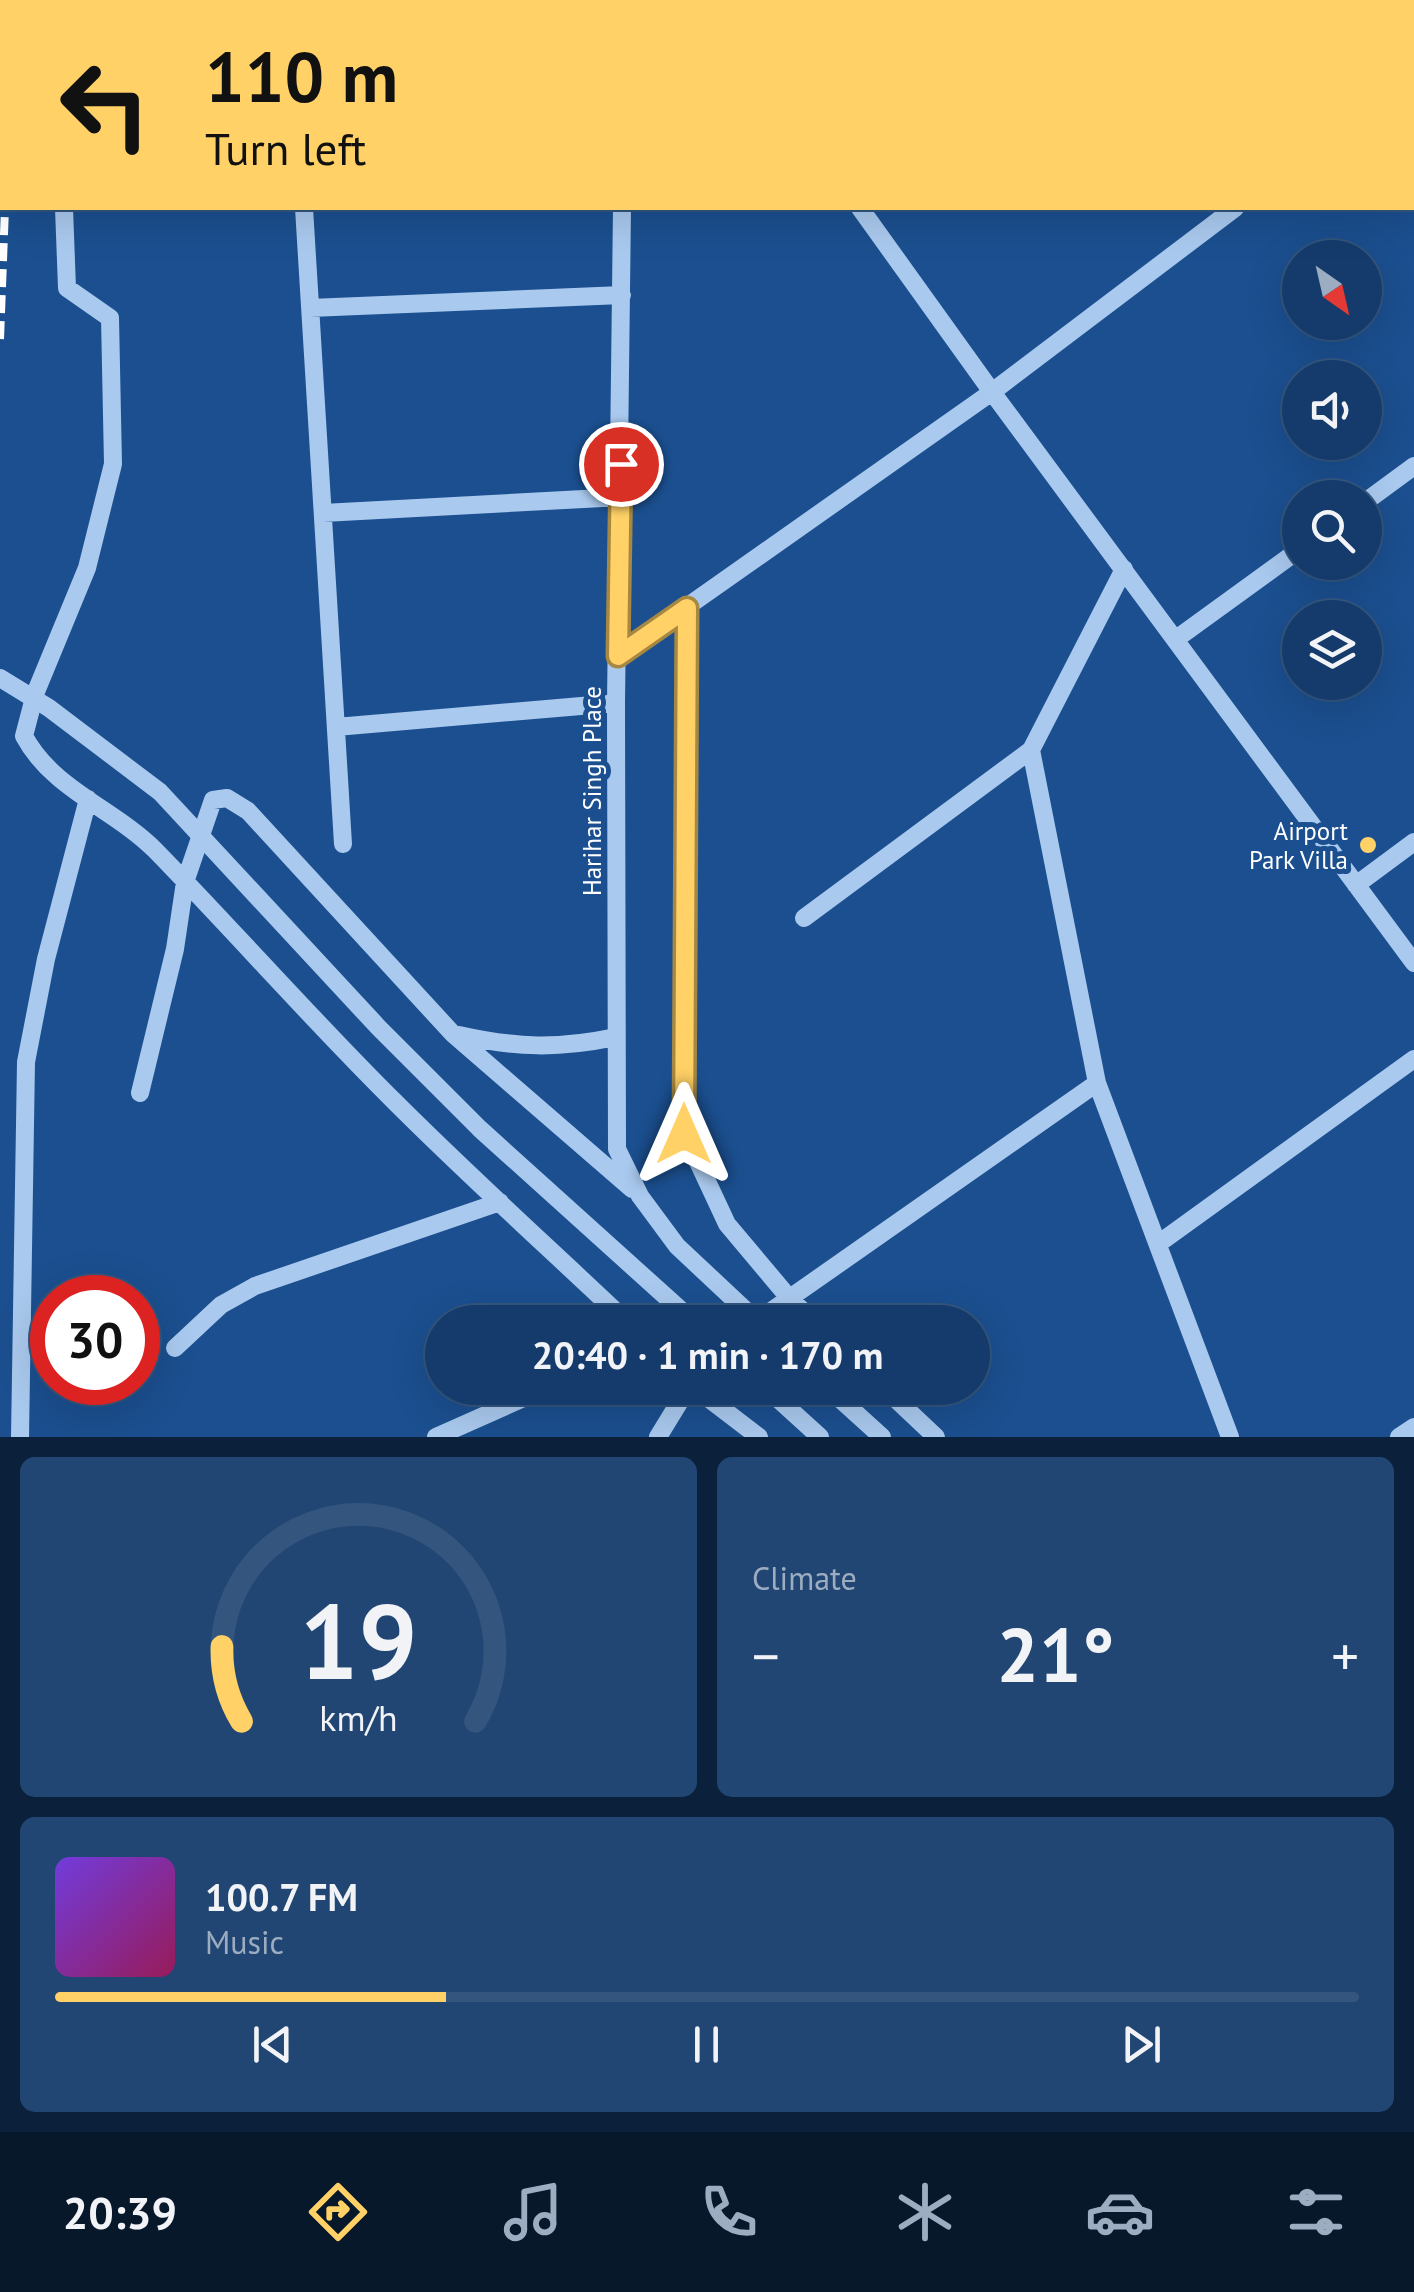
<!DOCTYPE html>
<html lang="en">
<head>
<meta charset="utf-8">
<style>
	:root { --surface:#143b6b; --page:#214673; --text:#f1f3f6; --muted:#9dadc1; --line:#33557e; --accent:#ffd166 }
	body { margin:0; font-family:"PT Sans",sans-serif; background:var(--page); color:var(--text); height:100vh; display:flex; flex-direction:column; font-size:38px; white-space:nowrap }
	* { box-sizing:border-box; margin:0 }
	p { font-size:32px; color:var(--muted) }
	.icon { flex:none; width:55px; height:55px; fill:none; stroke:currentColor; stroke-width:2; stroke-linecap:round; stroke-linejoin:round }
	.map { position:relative; height:1437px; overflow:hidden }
	.details { display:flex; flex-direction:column; gap:20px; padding:20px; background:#0b203b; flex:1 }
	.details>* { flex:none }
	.banner { position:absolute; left:0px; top:0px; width:1415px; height:210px; box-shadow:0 10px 40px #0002,0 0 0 2px var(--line); background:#ffd166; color:#111; overflow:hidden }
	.needle { width:65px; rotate:146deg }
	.controls { position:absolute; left:1282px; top:240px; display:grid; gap:20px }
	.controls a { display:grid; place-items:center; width:100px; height:100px; border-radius:50%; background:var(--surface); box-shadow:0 10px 40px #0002,0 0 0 2px var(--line); font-size:50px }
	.speed { position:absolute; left:30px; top:1275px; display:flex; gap:20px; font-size:50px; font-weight:700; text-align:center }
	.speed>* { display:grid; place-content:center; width:130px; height:130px; border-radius:50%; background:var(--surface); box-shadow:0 10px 40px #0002,0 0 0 2px var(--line); line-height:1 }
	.speed .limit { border:15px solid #d22; background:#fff; color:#111 }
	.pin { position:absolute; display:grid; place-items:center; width:85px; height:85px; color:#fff; margin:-42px; border:5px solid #fff; border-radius:50%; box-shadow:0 2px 10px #0007 }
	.me { position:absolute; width:110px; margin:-55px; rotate:0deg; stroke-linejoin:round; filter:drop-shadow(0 0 8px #0008) }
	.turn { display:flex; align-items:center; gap:35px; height:210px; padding:0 40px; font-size:45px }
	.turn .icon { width:130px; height:130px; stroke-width:2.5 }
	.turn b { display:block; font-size:70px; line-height:85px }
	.big { font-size:75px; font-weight:800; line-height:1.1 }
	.details .widget { flex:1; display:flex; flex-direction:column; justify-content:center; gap:15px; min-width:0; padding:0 35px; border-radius:15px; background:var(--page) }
	.details .dial { align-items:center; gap:0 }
	.dial svg { height:260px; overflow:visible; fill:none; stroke:var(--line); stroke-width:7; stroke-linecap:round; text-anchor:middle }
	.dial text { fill:var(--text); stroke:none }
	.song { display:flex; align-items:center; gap:30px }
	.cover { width:120px; height:120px; border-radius:15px; background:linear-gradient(135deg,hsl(260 70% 55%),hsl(330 70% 35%)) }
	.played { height:10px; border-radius:5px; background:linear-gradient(90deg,var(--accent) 30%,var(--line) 30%) }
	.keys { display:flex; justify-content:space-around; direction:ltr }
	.heat { display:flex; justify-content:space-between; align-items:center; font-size:55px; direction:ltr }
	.details .tiles { flex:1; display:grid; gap:20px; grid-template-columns:1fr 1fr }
	.widget:last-child { grid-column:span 2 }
	.trip { position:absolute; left:425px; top:1305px; width:565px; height:100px; border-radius:50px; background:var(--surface); box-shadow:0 10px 40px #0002,0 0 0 2px var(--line); font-weight:800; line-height:100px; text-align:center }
	.tab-bar { display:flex; height:160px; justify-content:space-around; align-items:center; background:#08182b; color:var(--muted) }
	.tab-bar .icon { width:70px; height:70px }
	.tab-bar .current { color:var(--accent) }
	.tab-bar b { font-size:45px; color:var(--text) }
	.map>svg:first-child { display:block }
</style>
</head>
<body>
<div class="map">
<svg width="1414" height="1437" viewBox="0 0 1414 1437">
	<rect width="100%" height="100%" fill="#1b4f8f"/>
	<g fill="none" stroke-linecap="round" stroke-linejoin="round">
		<path stroke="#a9c9ee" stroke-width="18" d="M56,0V2
			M291,0L292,2
			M713,0L714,2
			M623,2V0
			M1050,2L1053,0
			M1412,92H1414
			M64,208L67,288L110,318L113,464L87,568L35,694L24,736C52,789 114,809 155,850C236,933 313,1021 396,1103C471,1178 550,1249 627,1322
			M304,208L343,844
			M622,208L616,703L617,1149L640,1196L677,1246L758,1322
			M1235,208L992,392L1414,963
			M310,308L622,295
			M1365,502L1414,466
			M323,513L621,497
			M687,608L685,1134L727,1224L790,1299L815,1322
			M1176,639L1300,549
			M617,656L992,392L860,208
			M336,727L616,703
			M1356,885L1414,842
			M804,918L1031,750
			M459,1035C517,1048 558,1049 616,1037
			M1097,1083L1031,750L1124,569
			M140,1093L175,949L185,882L213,800L227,798L248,811L453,1034L632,1189
			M1158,1244L1414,1059
			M757,1321L1097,1083L1230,1437
			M175,1348L221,1305L255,1286L500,1202
			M695,1388L759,1437
			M766,1388L820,1437
			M828,1388L882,1437
			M884,1388L936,1437
			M20,1437L26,1062L46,959L88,799
			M436,1437L546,1388
			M658,1437L688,1388
			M1399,1437L1414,1427"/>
		<path stroke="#fff" stroke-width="8" stroke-dasharray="18 8" stroke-linecap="butt" d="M13,2V0
			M0,339L5,208"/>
		<path stroke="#a9c9ee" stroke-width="18" d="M0,678L49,708L160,792L379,1028L480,1129L694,1322"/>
	</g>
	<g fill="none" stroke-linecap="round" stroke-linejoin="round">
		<defs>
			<path id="route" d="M621,464L618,656L687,608L684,1134"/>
		</defs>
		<use href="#route" stroke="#a68842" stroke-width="25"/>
		<use href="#route" stroke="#ffd166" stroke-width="18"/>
	</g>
	<circle fill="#ffd166" stroke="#1b4f8f" stroke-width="4" cx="1368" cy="845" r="10"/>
	<g text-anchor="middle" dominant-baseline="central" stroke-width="10" stroke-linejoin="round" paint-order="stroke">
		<g font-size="25" fill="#fff" stroke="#1b4f8f">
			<text transform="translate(592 791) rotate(-90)">Harihar Singh Place</text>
		</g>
		<g font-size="25" fill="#fff" stroke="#1b4f8f" text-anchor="end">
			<text x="1348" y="831">Airport<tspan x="1348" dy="29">Park Villa</tspan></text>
		</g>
	</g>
</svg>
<div class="controls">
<a><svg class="needle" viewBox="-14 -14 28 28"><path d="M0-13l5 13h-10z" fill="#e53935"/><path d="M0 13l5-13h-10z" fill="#9dadc1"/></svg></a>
<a><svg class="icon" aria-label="sound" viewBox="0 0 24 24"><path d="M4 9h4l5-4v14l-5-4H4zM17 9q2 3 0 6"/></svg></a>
<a><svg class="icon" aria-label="search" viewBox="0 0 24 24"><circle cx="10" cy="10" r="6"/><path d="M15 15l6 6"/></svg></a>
<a><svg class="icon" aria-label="layers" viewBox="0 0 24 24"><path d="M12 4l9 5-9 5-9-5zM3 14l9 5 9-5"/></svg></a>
</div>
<div class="speed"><div class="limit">30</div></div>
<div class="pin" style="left:621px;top:464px;background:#d93025"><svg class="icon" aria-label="arrive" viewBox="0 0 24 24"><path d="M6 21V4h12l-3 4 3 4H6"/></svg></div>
<svg class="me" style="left:684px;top:1134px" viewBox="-20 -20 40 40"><path d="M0-17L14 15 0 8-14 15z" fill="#ffd166" stroke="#fff" stroke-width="4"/></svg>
<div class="trip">20:40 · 1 min · 170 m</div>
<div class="banner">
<div class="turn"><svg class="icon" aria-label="left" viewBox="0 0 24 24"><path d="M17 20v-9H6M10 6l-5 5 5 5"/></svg><div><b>110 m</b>Turn left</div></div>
</div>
</div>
<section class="details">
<div class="tiles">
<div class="widget dial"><svg viewBox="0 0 100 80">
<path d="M14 69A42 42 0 1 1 86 69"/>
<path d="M14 69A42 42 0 0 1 8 46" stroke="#ffd166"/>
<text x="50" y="56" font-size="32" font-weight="700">19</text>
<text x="50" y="72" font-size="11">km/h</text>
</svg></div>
<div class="widget"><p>Climate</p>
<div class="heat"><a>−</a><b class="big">21°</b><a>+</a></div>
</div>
<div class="widget">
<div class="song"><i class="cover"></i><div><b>100.7 FM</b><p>Music</p></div></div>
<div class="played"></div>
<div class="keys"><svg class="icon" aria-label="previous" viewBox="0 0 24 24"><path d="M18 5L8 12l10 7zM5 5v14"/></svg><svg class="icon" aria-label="pause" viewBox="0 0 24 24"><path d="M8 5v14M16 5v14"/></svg><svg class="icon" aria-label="next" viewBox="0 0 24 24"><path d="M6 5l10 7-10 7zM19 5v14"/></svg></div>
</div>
</div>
</section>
<nav class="tab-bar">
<b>20:39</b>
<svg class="icon current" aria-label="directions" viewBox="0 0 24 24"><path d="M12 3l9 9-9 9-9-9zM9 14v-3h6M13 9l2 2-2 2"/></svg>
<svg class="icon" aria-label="music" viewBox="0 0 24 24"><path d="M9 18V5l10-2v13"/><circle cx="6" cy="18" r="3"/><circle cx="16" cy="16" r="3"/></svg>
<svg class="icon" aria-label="phone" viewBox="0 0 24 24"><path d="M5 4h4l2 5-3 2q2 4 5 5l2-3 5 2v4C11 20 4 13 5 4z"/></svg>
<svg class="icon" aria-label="climate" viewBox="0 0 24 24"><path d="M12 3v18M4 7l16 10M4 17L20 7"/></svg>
<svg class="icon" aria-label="car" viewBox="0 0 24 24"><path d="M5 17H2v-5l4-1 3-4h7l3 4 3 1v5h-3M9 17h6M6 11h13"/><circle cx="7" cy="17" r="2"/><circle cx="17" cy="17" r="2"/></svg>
<svg class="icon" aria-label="filters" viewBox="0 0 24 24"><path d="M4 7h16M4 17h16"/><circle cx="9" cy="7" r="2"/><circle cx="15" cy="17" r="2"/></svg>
</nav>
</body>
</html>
